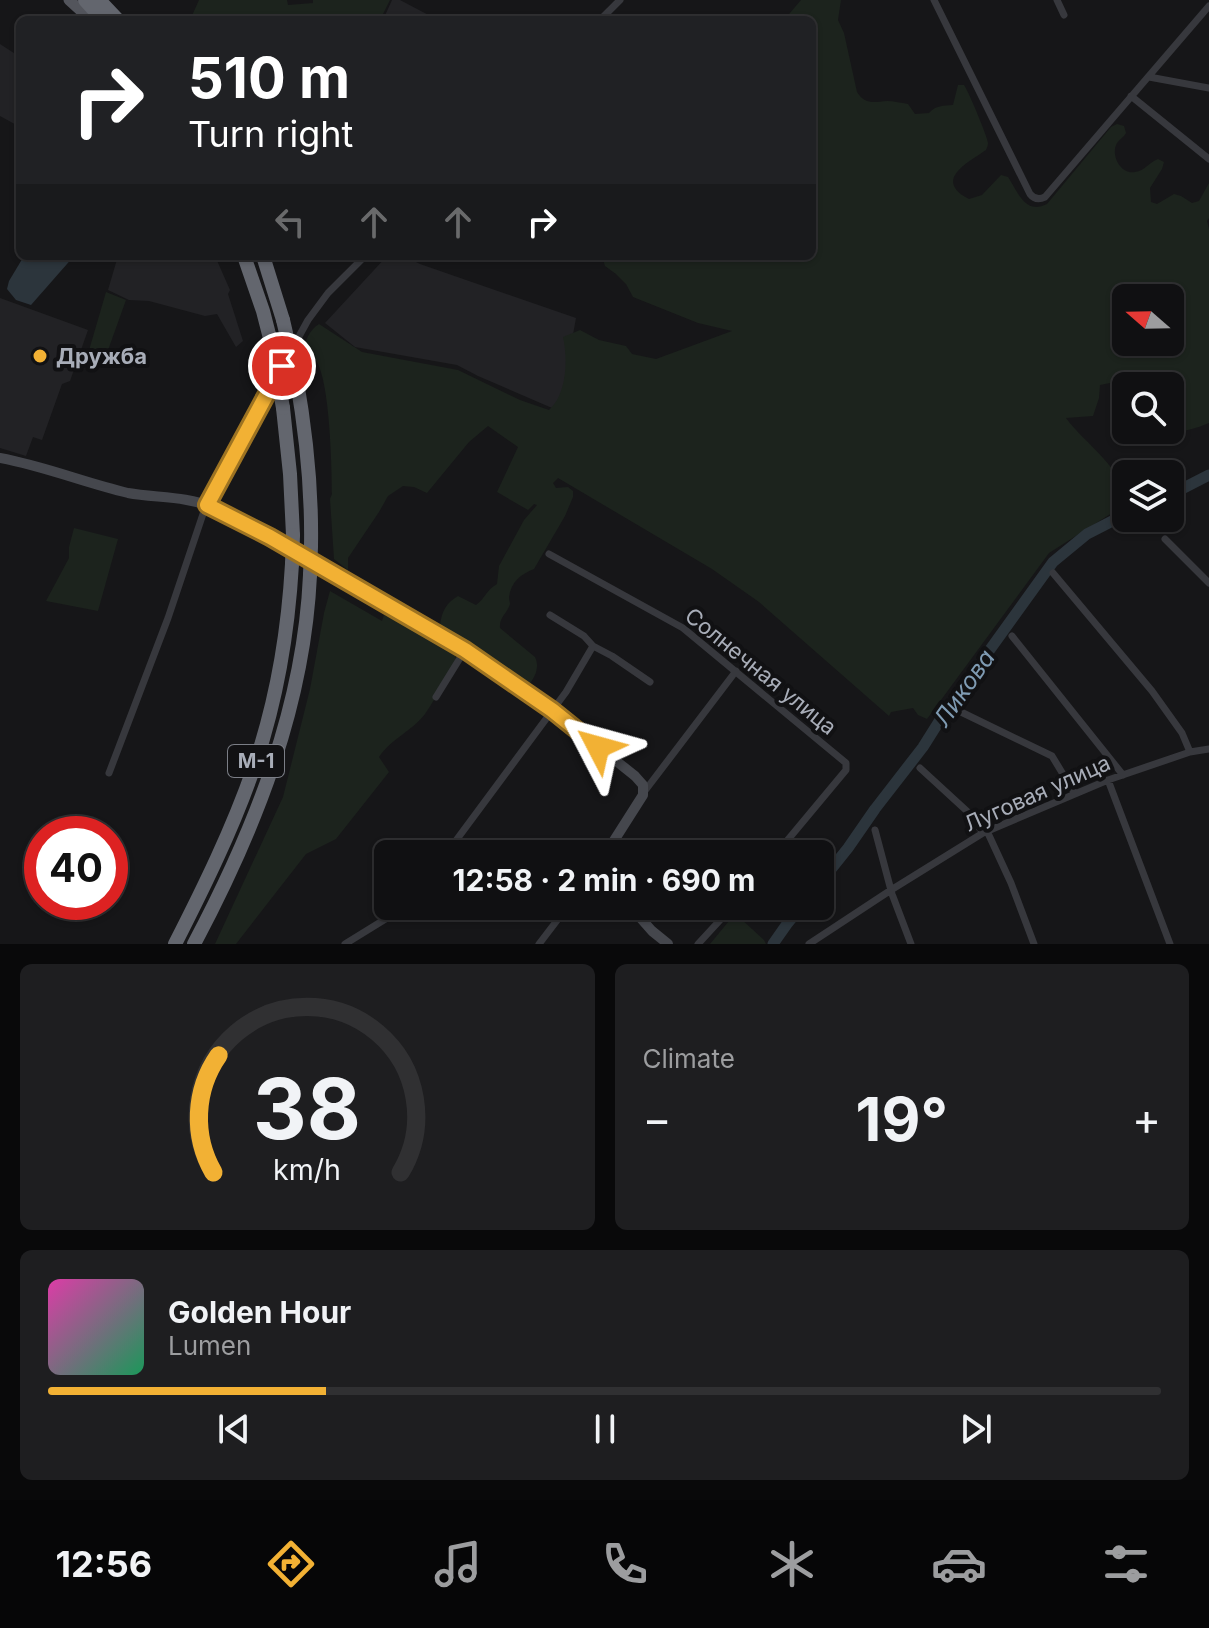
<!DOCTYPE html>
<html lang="en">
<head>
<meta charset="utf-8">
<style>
	:root { --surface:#101012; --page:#1e1e20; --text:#f1f3f6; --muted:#9c9d9f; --line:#303032; --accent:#f2b134 }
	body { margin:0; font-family:Inter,sans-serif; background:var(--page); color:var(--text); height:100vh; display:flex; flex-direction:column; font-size:30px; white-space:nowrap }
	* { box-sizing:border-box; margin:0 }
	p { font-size:26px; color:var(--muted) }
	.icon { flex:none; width:44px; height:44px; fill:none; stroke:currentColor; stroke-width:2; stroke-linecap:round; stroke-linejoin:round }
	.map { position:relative; height:944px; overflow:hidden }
	.drawer { display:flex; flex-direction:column; gap:20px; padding:20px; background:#09090a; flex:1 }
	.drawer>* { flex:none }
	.banner { position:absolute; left:16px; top:16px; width:800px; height:244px; border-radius:12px; box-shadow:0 2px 6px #0004,0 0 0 2px var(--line); background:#202124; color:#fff; overflow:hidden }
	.needle { width:52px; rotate:290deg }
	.buttons { position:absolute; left:1112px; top:284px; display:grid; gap:16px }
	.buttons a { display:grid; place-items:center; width:72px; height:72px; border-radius:12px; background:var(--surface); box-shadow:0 2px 6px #0004,0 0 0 2px var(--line); font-size:40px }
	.speed { position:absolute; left:24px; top:816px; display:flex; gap:16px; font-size:40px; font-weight:700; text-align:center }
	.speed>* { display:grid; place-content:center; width:104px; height:104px; border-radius:50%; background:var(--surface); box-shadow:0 2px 6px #0004,0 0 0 2px var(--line); line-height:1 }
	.speed .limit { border:12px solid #d22; background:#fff; color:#111 }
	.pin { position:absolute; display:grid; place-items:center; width:68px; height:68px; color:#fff; margin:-34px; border:4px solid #fff; border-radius:50%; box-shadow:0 2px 8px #0007 }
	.me { position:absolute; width:88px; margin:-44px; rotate:309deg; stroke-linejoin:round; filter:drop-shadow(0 0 6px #0008) }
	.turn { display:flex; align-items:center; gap:28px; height:168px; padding:0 40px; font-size:36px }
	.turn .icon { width:104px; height:104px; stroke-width:2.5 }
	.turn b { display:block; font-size:56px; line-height:68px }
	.lanes { display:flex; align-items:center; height:76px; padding:0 40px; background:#0003; justify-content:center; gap:40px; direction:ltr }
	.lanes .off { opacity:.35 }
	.big { font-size:60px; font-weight:700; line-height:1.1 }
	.drawer .tile { flex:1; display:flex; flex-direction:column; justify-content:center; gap:12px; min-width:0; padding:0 28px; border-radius:12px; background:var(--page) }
	.drawer .dial { align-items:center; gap:0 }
	.dial svg { height:208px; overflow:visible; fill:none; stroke:var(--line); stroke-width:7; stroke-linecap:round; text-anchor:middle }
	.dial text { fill:var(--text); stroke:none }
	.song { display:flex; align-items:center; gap:24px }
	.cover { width:96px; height:96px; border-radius:12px; background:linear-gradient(135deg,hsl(320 70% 55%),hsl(150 70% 35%)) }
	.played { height:8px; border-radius:4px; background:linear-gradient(90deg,var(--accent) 25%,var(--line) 25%) }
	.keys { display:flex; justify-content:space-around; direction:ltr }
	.heat { display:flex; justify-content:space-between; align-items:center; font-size:44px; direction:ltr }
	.drawer .tiles { flex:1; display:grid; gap:20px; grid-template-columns:1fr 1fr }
	.tile:last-child { grid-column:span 2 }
	.trip { position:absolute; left:374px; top:840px; width:460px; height:80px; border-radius:12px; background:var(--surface); box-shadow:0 2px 6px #0004,0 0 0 2px var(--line); font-weight:700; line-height:80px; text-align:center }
	.menu { display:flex; height:128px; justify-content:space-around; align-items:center; background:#060607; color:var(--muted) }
	.menu .icon { width:56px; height:56px }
	.menu .selected { color:var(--accent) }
	.menu b { font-size:36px; color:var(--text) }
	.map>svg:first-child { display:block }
</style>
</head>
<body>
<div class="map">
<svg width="1209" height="944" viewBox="0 0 1209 944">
	<rect width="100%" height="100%" fill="#161618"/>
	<path fill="#222225" d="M392,0H400L438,20H383Z
		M0,44L20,57V127L0,116Z
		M118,256H215L230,290L228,294L243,341L236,347L217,314L205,316L149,301L129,300L108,290Z
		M387,256H404L420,264L576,318L559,411L478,376L457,365L355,347L325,323Z
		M0,298L88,330L70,381L62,384L42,440L33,437L26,456L0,448Z"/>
	<path fill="#1c231d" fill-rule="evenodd" d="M199,0H287L288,5L313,3V0H390L380,20H190Z
		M801,0H841L838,20L844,33L857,92C865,105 874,102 887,101C894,101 901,103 908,104L915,114L929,113C936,105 943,106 953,105L958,85H964C968,90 988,138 988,143C988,145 987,148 986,150C969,162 932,180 969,199L982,195L1001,175L1008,177C1018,192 1025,215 1047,204L1111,127L1117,124L1124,126L1126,133C1124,137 1120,139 1117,143C1110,155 1121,175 1135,172C1145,171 1149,162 1158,159L1164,162L1162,169L1150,188L1151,202L1157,204L1174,194L1181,196L1192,203L1199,201L1209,183V218L1207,221L1209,229V423C1193,430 1166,437 1150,430H1170V386H1126V401L1111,392L1110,383L1100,385L1099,398L1093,416L1066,418C1085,444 1126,470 1126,504L1049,553L927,719L918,715L913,708L891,712L889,716L759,602L712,569L558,478L553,483L556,488L568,487L573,491V497L565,516L534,569C521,574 511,582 509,597C509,600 510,602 510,604C507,614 499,617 500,628L535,657C540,667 535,678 528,686L440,625C442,611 446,603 458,596L476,605C485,599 486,590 497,584L499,566L524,520L537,505L534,504L528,510L497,492L518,447L488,426L469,442L427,493L414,487L403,486L388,496L379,512L348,558V570L334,559L330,499L332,494C332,469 330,373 314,358C310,355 306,354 302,352C305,342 309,330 319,324L362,352L458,370L520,400L549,410C567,394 568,359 563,337L580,330L599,340L626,346L632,354L656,359L732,331L698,323L633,297L626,284L616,274L605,266L602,256H812V20H784ZM1126,298H1170V342H1126Z
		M106,292L126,300L102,367L85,364Z
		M74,528L118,539L98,611L46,601L69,558V547Z
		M330,591L382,621L384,615L454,650L456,659C446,677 437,697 425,714C411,732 392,738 379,757L389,772L336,839L306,854L236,944H215L283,797L310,689L324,613Z
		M734,918H740L764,940L766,944H710L729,921Z"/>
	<path fill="#2c353c" d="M24,256H74L31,305L16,300L7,289L9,281Z"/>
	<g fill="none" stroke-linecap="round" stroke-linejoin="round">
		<path stroke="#2c353c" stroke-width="11" d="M1170,495L1209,475
			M820,883L848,848L875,809L923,747L945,712L1053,562L1087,534L1126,514
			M773,944L787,924L802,906"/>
		<path stroke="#37383d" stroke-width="7" d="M934,0L1030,194C1034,199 1039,200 1045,197L1209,6
			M1057,0L1064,15
			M600,20L620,0
			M1149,77L1209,88
			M1131,96L1209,159
			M1165,539L1209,583
			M549,554L683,628L846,763V770L776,854
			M1053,573L1152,691L1182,733L1190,752
			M550,615L584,636L593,646L612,656L650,682
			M1012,636L1123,775
			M436,697L465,650
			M961,712L1052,756L1075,794
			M920,768L969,813L983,833
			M109,773L168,618L203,514L215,489L308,320L328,293L365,256
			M1108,780L1170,944
			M644,792L736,671
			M875,830L892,894L911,944
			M987,831L1011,883L1034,944
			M446,854L566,692L593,646
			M345,944L392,915L402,906
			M539,944L568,906
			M698,944L733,906
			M809,944L891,890L983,833L1108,780L1190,752L1209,749"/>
		<path stroke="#45474d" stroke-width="10" d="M0,458C44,466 85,483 128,493C155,498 186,496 212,507C252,523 296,552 334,574C378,599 423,623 465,650C525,687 580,732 635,776L643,785V795L608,850L607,854
			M630,906L652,931L668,944"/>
		<path stroke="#53555c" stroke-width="11" d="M69,0L91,20"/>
		<path stroke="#63666e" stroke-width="14" d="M85,0L103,20
			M99,0L118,20
			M244,256L263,311L272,346
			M263,256L283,320
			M296,376C306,432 312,488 311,546
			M283,408L290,474L293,535
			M175,944C204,887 232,830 253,770C276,704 288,634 292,564
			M194,944C255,829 304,707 310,575"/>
		<path stroke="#63666e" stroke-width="14" d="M283,320L296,376
			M272,346L283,408
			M292,564L293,535
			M310,575L311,546"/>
	</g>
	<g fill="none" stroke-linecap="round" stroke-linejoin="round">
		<defs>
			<path id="route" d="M282,366L207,505L270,537L465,650L552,710L598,747"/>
		</defs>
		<use href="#route" stroke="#9d7322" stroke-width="20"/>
		<use href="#route" stroke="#f2b134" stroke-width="14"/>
	</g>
	<circle fill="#f2b134" stroke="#111113" stroke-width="3" cx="40" cy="356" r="8"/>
	<g text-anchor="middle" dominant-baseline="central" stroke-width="8" stroke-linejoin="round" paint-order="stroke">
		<rect fill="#111113" stroke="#7b7e86" stroke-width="2" x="228" y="745" width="56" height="32" rx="6"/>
		<g font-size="20" font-weight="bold" fill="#a8adb8">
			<text x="256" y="761">М-1</text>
		</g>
		<g font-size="22" font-weight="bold" fill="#a8adb8" stroke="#111113" text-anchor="start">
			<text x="56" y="356">Дружба</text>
		</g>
		<g font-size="22" fill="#a8adb8" stroke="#111113">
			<text transform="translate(761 671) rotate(39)">Солнечная улица</text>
			<text transform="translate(1037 793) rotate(-24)">Луговая улица</text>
		</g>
		<g font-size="24" font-style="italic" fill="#7f9bb3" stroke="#111113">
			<text transform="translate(964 688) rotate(-55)">Ликова</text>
		</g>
	</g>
</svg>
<div class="buttons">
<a><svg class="needle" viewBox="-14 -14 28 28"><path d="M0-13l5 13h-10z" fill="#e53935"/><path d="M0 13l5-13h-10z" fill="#9c9d9f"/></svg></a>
<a><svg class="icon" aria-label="search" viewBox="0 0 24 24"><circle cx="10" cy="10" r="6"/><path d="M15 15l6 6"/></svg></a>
<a><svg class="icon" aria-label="layers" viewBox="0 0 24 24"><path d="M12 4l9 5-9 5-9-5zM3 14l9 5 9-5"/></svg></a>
</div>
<div class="speed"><div class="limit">40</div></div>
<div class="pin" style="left:282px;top:366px;background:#d93025"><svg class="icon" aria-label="arrive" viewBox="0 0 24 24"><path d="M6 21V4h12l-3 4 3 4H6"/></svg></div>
<svg class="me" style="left:598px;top:747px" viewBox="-20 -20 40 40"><path d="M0-17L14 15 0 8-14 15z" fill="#f2b134" stroke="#fff" stroke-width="4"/></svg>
<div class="trip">12:58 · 2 min · 690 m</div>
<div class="banner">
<div class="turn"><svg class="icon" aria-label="right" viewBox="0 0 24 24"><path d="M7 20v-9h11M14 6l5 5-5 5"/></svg><div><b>510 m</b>Turn right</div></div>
<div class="lanes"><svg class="icon off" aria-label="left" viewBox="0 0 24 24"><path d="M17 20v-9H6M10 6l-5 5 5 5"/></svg><svg class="icon off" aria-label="ahead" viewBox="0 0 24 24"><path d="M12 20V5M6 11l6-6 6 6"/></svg><svg class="icon off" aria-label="ahead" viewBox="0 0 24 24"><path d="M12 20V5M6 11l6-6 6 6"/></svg><svg class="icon" aria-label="right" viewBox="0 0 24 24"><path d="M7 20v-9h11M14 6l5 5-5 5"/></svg></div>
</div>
</div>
<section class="drawer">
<div class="tiles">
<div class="tile dial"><svg viewBox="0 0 100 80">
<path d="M14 69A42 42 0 1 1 86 69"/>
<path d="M14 69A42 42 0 0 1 16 24" stroke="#f2b134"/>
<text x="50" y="56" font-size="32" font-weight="700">38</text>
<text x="50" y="72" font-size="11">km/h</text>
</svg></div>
<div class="tile"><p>Climate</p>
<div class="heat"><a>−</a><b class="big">19°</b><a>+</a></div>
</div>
<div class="tile">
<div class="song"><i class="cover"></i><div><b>Golden Hour</b><p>Lumen</p></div></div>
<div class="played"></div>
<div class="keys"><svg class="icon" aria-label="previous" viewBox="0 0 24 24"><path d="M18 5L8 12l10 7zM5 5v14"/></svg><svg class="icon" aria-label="pause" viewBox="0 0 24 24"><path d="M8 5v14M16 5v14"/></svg><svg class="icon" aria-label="next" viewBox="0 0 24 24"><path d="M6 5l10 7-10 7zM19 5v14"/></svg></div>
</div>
</div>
</section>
<nav class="menu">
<b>12:56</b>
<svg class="icon selected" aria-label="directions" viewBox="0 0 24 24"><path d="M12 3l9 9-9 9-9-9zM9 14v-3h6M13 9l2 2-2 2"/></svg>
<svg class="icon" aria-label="music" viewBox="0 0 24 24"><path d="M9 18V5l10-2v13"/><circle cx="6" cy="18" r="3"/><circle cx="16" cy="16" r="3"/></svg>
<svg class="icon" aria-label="phone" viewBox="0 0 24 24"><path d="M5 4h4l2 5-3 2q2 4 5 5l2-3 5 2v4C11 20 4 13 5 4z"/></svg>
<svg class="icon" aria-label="climate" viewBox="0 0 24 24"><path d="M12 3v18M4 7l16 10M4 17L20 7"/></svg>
<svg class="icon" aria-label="car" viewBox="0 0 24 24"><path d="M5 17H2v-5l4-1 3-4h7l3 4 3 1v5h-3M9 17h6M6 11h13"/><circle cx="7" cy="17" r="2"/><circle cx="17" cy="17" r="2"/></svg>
<svg class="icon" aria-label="filters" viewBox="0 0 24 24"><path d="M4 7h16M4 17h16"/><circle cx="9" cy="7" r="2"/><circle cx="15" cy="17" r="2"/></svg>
</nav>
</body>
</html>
